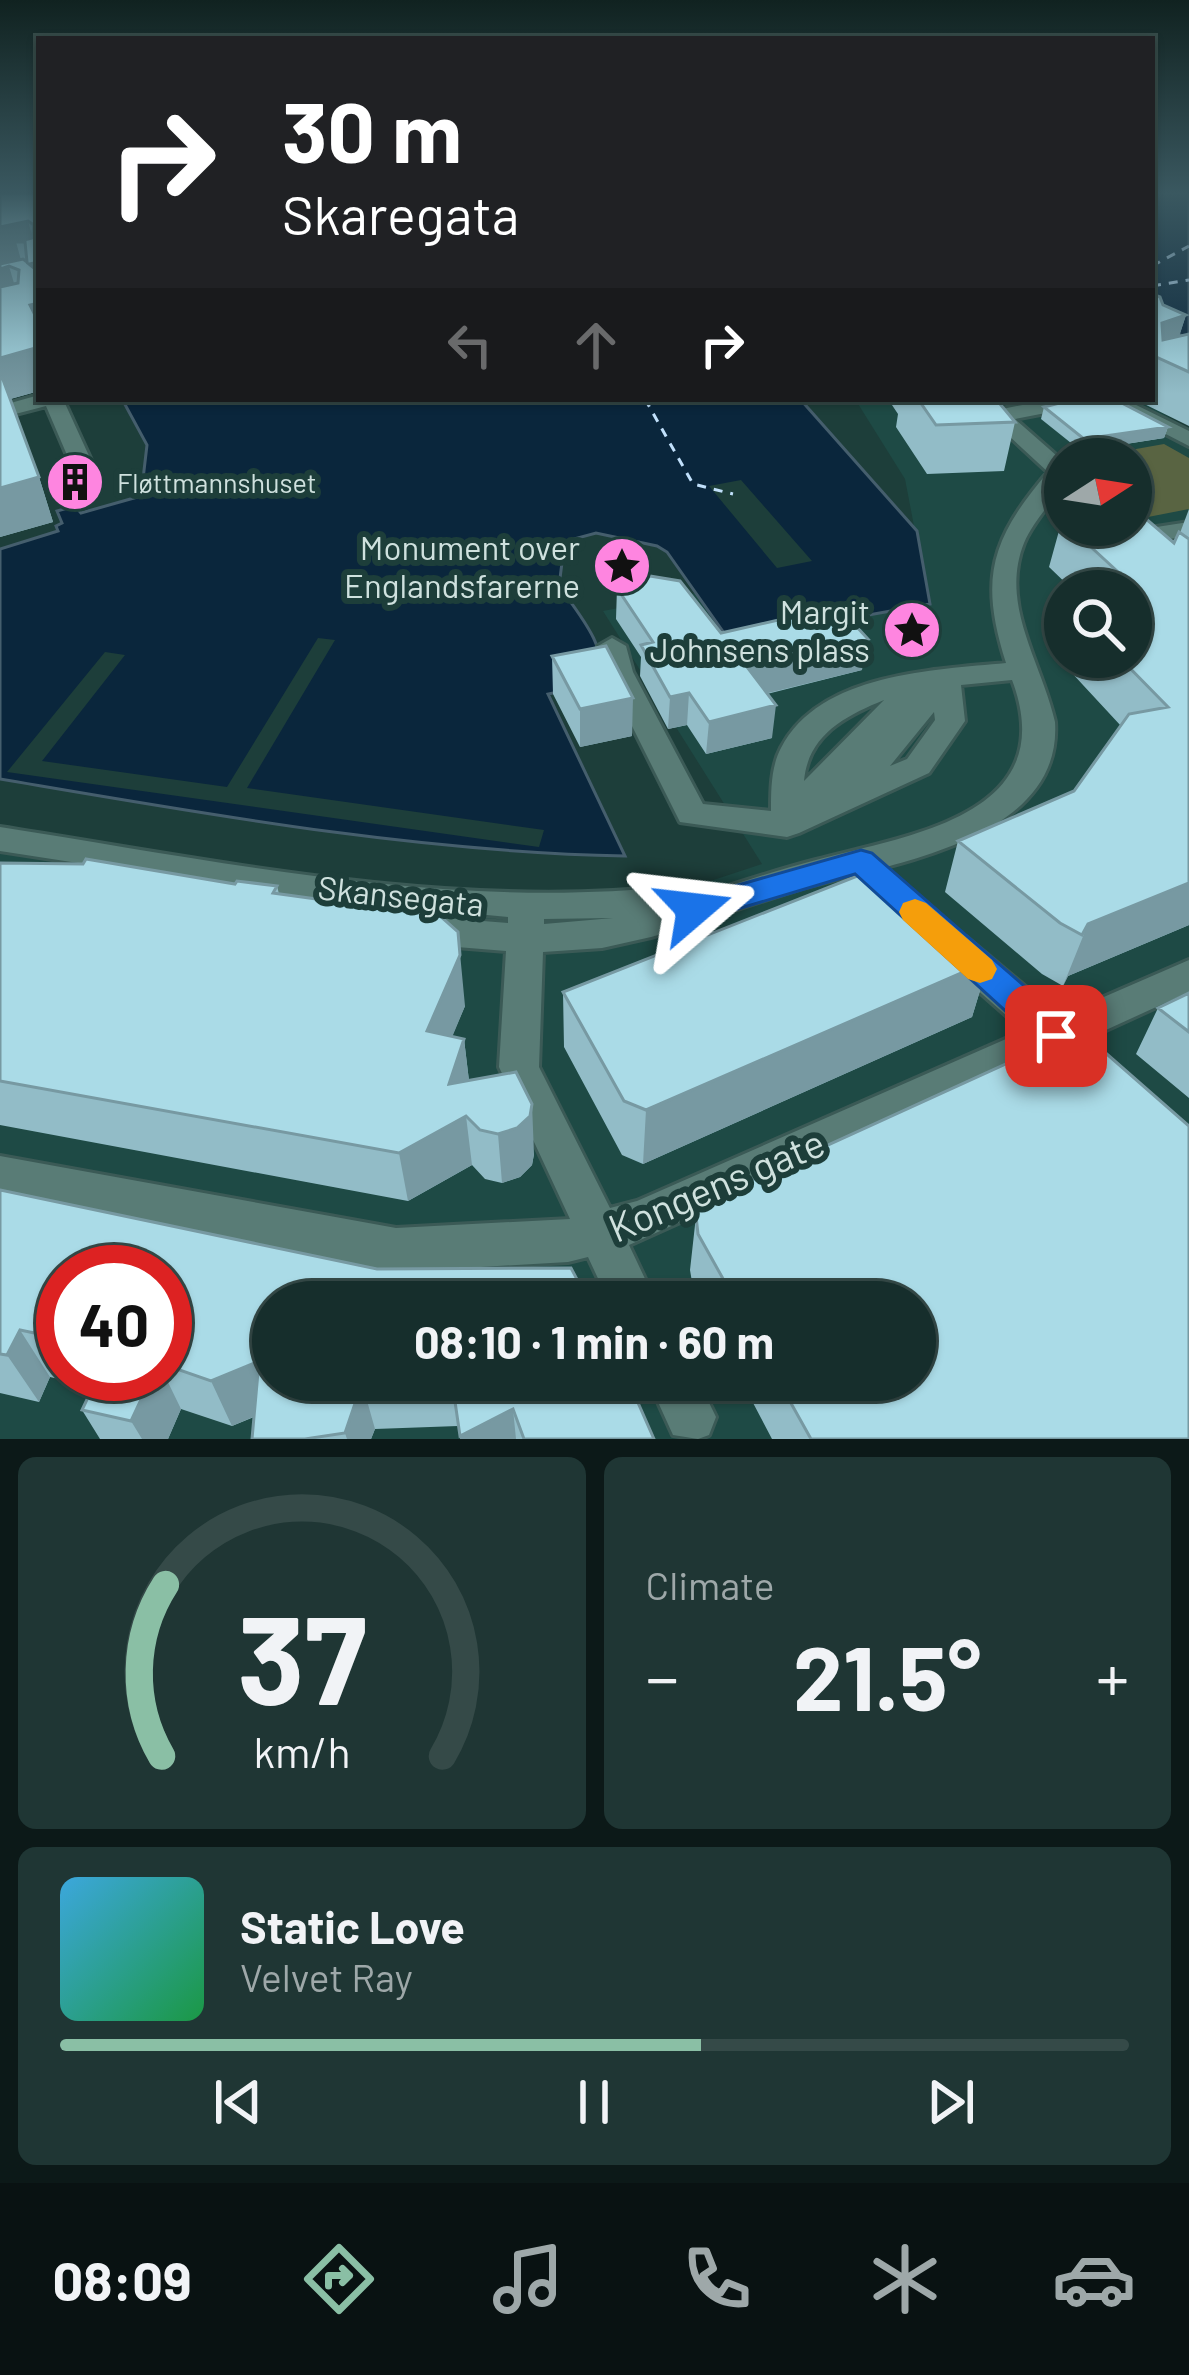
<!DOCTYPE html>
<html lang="en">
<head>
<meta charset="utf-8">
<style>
	:root { --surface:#162e2c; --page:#1f3634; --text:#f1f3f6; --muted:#9ea8a9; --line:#354a48; --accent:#8abfa5 }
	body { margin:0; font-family:Barlow,sans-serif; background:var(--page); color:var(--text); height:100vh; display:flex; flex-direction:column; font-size:45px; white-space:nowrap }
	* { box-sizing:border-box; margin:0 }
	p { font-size:39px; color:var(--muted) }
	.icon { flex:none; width:66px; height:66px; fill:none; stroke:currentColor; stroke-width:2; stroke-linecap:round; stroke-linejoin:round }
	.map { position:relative; height:1439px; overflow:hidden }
	.drawer { display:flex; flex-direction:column; gap:18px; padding:18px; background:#0c1918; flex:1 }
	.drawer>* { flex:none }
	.hud { position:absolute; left:36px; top:36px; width:1119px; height:366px; border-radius:0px; box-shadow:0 3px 9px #0004,0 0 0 3px var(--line); background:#202124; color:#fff; overflow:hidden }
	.needle { width:78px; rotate:78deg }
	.tools { position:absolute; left:1044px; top:438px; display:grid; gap:24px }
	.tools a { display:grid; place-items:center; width:108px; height:108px; border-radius:50%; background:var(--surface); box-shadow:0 3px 9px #0004,0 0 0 3px var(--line); font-size:60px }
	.speed { position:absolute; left:36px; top:1245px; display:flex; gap:24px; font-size:60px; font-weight:700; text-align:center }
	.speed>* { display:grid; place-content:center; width:156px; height:156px; border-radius:50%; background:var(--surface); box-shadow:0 3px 9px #0004,0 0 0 3px var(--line); line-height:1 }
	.speed .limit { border:18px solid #d22; background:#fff; color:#111 }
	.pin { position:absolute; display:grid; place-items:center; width:102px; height:102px; color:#fff; margin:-51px; border-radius:24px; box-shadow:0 6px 18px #0006 }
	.me { position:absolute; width:132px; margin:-66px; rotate:73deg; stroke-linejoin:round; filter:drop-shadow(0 0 9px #0008) }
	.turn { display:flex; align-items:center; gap:42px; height:252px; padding:0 48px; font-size:54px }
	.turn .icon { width:156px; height:156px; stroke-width:2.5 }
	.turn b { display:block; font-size:84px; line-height:102px }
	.lanes { display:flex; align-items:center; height:114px; padding:0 48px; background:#0003; justify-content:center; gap:60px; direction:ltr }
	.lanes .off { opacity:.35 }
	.big { font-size:90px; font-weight:700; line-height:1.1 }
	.drawer .widget { flex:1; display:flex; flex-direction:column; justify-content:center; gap:18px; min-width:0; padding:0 42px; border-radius:18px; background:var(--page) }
	.drawer .dial { align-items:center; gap:0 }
	.dial svg { height:312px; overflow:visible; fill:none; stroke:var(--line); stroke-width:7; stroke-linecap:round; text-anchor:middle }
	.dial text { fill:var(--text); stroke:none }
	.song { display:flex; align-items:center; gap:36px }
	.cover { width:144px; height:144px; border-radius:18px; background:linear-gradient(135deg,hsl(200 70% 55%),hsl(140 70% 35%)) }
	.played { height:12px; border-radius:6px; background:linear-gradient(90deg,var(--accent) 60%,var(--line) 60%) }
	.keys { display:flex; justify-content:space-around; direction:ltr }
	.heat { display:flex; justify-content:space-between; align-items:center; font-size:66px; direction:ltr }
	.drawer .tiles { flex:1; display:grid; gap:18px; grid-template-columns:1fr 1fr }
	.widget:last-child { grid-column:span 2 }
	.trip { position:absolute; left:252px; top:1281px; width:684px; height:120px; border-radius:60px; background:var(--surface); box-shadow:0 3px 9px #0004,0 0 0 3px var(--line); font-weight:700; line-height:120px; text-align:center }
	.dock { display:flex; height:192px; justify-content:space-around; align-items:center; background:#091212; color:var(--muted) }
	.dock .icon { width:84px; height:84px }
	.dock .selected { color:var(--accent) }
	.dock b { font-size:54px; color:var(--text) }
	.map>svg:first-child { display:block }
</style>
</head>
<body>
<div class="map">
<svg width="1189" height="1439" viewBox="0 0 1189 1439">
	<rect width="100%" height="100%" fill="#1d3e3a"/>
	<path fill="#1e4a45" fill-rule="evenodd" d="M855,399H1139L1189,429V526L1162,533L1189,557V1439H0V853L571,927L762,864L603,611L696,593L729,640L929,604L905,479ZM1065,459H1131V525H1065ZM1065,591H1131V657H1065ZM63,1272H165V1374H63ZM273,1302H915V1380H273Z"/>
	<path fill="#596442" d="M1164,444L1189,458V509L1148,517L1131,502V459H1080Z"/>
	<path fill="#0a263c" stroke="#455e6d" stroke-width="3" d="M1152,193H1189V339L1152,322Z
		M122,399H800L917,531L930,604L729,640L667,552L657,546L596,533L570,540L564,547L559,586C578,613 609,648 601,683L548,694L625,856C416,852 206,814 0,779V549L58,531L56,526L62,523L57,511L75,506L81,513L141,496L147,445Z"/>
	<path fill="#1d3e3a" d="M741,480L812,561L777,568L709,486Z
		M318,638L335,640L247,788L544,830L539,847L7,772L105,652L125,655L42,761L227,787Z"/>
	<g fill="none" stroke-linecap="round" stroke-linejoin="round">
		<path stroke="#c1e0fb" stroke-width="3" stroke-dasharray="9 8" stroke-linecap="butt" d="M1152,266L1189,246
			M1152,286L1189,280
			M645,399L693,484L733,494"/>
		<defs>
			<path id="minor" d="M39,395L63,399L95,469L92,474L84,476L73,469L46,406L0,418V406Z
				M969,399H991L1002,409L1053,399H1097L1087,405L1015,419L1065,463C1065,494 1036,514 1024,543C999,605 1042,663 1055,722C1063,843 882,865 799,889C749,904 701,923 651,937L602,948L543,952L539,1067L610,1208L637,1201L1024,1031L940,957L935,947L940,937L953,933L966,937L1060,1016L1189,960V992L1084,1040L1081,1057L1067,1061L1051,1055L629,1245L656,1302H609L588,1257L568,1262L396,1272L0,1196V1156L396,1228L570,1219L499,1067L506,951L420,944L407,940L402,930L407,920L420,916L508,923V917L299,897L0,851V827C217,861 454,911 674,886L686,890L691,898C733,885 773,871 816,860C910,835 1063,815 1012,680L961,685L965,721L929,773L799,833L787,837L680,822L605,672L598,646L612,638L626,646L633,672L703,804L771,811C771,790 771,767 781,748C820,673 934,670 1006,663C979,578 991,539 1048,472ZM884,700L804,781C808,735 845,716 884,700ZM934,712L935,720L907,759L890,766ZM613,918L544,924V919Z
				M1098,399H1124L1189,431V446Z
				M1189,522V536L1137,544L1125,537L1137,530Z
				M648,1380H698L716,1417L709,1435L698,1439L673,1435Z"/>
		</defs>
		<use href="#minor" stroke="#3b5a56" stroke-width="6"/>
		<use href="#minor" fill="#597c76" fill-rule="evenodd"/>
	</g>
	<path fill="#92bcc7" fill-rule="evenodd" d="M0,193H39V391L10,399L39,477L53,522L0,537Z
		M1152,294L1163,305L1186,315L1179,336L1189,334V426L1134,399H1152Z
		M888,399H996L1015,422L1004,471L927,474L896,427L898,414Z
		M1044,407L1168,427L1164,438L1081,451L1041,419Z
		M1189,509V925L1068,976L1063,986L1042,974L945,892L958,841L1074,791L1121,726L1045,644L1059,596L1065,594V657H1131V591H1074L1049,567L1062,520H1065V525H1131L1174,543L1180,533Z
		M617,588L721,633L862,670L767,694L772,738L706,754L687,725L668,729L640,676L641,657L616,619Z
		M552,656L632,736L580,747L553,694Z
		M0,863L235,884L277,886L279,894L465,1006L452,1036L464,1039L469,1081L534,1154L532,1165L520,1177L502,1183L485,1179L472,1165L408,1201L0,1125Z
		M989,961L972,1017L643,1164L622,1155L564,1047L563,992Z
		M1189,993V1098L1136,1054L1158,1008Z
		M1076,1027L1189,1126V1439H772L741,1380H915V1302H700L693,1288L690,1270L696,1216L703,1202L1021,1057Z
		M0,1190L628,1380L654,1439H460L458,1426L375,1429L371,1439H252L254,1417L232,1426L181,1409L168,1439H100L82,1410L93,1387L50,1377L39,1402L0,1393ZM63,1272H165V1374H63Z"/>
	<path fill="#7799a2" d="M28,221L38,257L25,242H16L21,260L0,265V227Z
		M9,266L20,304L0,309V269Z
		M39,303V335L30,305Z
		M1186,315L1172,359L1166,361L1162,323Z
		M39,347V391L0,402V358Z
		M1168,427L1164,438L1081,451L1084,439Z
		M39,477L53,522L0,537V488Z
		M868,639L862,670L744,699L747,667Z
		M689,693L687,725L668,729L670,697Z
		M633,698L632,736L580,747V709Z
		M776,705L772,738L706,754L709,722Z
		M1189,883V925L1068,976L1063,986L1088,924Z
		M458,932L465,1006L434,1081L427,1031Z
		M989,961L972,1017L643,1164L646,1110Z
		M464,1039L470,1089L466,1116L472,1165L408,1201L399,1153L449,1084Z
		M532,1104L534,1154L532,1165L520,1177L502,1183L498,1134Z
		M20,1330L50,1377L39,1402L7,1355Z
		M259,1361L277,1407L232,1426L211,1381Z
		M153,1374H164L181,1409L168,1439H142L131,1421Z
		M362,1383L375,1429L371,1439H347L345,1433Z
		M513,1409L516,1439H460V1436Z"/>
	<path fill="#aadbe7" stroke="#7799a2" stroke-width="3" d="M0,193H39V262L29,264L39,272V303L30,305L39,323V347L0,358V287L18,283L19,270L9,266L0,269V264L23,259L27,262L25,242H16L32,238L34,225L28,221L0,227Z
		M1152,294L1160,297L1163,305L1186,315L1162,323L1163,340L1189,334V372L1152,355Z
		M2,377L39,477L0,488V378Z
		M918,399H996L1015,422L936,425Z
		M1075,399H1114L1168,427L1084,439L1044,407Z
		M1138,512L1174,543L1179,532L1189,539V883L1088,924L1082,935L1060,923L958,841L1074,791L1129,714L1168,707L1119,657H1131V591H1083L1129,582L1067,525H1131V513Z
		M650,576L680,581L721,633L823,610L827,614L842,611L868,639L747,667L776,705L709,722L689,693L670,697L641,645L653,642L617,588Z
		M606,646L633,698L580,709L552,656Z
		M86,859L235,884L237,881L277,886L273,893L440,916L458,932L460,955L427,1031L464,1039L449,1084L516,1072L532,1104L530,1116L517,1128L498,1134L480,1130L466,1116L399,1153L0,1081V863L83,864Z
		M880,867L989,961L646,1110L624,1101L563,992Z
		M1189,993V1032L1158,1008Z
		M1076,1027L1189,1126V1439H811L778,1380H915V1302H736L698,1234L696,1216L703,1202L1021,1057Z
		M0,1190L377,1269L571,1268L589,1302H273V1380H628L654,1439H524L513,1409L460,1436L452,1381L362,1383L345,1433L305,1439H252L259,1361L211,1381L165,1365V1272H63V1339L20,1330L7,1355L0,1354Z
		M99,1374H153L131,1421L82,1410Z"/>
	<linearGradient id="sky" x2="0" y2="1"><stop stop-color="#102220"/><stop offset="0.49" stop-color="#3a5860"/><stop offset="1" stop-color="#3a5860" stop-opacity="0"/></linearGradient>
	<rect width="1189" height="394" fill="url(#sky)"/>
	<path fill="#1a73e8" stroke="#114b97" stroke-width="3" d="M861,850L872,853L1069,1025L1074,1036L1069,1046L1056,1050L1044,1046L855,874L694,922L682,918L678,909L682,901Z"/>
	<path fill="#f59e0b" d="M915,899L926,903L992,960L997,969L992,979L980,983L968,979L903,920L899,912L903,903Z"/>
	<defs>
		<symbol id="building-disc" viewBox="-11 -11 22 22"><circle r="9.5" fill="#fe85e0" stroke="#1d3e3a"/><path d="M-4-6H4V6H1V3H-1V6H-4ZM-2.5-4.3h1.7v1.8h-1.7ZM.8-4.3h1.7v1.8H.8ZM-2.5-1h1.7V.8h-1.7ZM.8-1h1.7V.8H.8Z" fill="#111"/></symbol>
		<symbol id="sight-disc" viewBox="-11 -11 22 22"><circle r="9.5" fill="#fe85e0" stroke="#1d3e3a"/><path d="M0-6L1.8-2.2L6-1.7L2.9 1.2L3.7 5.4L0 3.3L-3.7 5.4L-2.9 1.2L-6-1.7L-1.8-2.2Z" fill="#111"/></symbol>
	</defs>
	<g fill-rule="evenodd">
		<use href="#building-disc" x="42" y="449" width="66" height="66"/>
		<use href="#sight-disc" x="589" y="533" width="66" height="66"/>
		<use href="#sight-disc" x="879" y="597" width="66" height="66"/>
	</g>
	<g text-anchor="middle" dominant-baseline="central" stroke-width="12" stroke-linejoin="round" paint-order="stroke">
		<g font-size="27" fill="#cfe1de" stroke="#1d3e3a" text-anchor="start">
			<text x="117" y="482">Fløttmannshuset</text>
		</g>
		<g font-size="33" fill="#cfe1de" stroke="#1d3e3a" text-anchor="end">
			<text x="580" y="547">Monument over<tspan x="580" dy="38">Englandsfarerne</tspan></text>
			<text x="870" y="611">Margit<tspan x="870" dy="38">Johnsens plass</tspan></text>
		</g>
		<g font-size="33" fill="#cfe1de" stroke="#1d3e3a">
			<text transform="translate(401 895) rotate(6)">Skansegata</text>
		</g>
		<g font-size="39" fill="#cfe1de" stroke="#1d3e3a">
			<text transform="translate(716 1184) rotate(-23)">Kongens gate</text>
		</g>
	</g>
</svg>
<div class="tools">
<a><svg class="needle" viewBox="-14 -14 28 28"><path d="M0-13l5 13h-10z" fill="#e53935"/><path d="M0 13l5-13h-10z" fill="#9ea8a9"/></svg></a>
<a><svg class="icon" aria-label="search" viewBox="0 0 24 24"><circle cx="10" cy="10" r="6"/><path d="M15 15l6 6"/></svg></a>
</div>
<div class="speed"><div class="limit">40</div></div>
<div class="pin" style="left:1056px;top:1036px;background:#d93025"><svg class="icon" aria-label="arrive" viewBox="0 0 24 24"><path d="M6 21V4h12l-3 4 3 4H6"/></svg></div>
<svg class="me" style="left:694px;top:909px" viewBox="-20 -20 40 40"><path d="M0-17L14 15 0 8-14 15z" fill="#1a73e8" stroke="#fff" stroke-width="4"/></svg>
<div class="trip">08:10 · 1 min · 60 m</div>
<div class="hud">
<div class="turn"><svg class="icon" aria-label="right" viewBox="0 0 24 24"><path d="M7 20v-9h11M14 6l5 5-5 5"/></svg><div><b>30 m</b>Skaregata</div></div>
<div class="lanes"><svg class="icon off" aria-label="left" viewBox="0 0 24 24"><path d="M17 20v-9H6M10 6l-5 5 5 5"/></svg><svg class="icon off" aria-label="ahead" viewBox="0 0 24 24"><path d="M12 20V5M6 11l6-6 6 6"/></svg><svg class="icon" aria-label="right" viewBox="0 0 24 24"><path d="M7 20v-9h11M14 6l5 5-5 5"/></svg></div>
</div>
</div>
<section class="drawer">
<div class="tiles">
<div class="widget dial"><svg viewBox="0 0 100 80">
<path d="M14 69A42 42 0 1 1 86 69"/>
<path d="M14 69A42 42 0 0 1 15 25" stroke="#8abfa5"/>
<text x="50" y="56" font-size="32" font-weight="700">37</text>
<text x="50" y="72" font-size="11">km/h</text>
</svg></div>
<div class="widget"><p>Climate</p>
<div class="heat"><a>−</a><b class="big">21.5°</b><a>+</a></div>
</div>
<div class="widget">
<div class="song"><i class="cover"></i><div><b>Static Love</b><p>Velvet Ray</p></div></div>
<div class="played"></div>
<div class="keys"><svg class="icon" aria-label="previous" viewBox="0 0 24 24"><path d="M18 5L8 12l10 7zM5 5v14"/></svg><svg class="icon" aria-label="pause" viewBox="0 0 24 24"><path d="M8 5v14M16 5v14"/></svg><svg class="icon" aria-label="next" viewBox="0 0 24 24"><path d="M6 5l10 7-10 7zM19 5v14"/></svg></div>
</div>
</div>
</section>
<nav class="dock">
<b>08:09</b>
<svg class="icon selected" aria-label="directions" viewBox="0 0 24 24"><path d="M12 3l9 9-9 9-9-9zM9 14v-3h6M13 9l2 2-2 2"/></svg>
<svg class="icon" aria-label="music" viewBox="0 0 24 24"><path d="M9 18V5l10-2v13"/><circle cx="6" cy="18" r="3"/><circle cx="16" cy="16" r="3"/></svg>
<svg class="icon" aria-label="phone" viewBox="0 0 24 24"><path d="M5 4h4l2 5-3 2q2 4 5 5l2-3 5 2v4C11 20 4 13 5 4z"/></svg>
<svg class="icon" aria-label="climate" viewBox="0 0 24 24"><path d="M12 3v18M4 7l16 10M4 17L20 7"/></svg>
<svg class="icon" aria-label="car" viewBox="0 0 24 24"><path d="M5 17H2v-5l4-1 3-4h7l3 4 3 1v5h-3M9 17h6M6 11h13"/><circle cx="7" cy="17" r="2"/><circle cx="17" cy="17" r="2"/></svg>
</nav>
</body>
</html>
